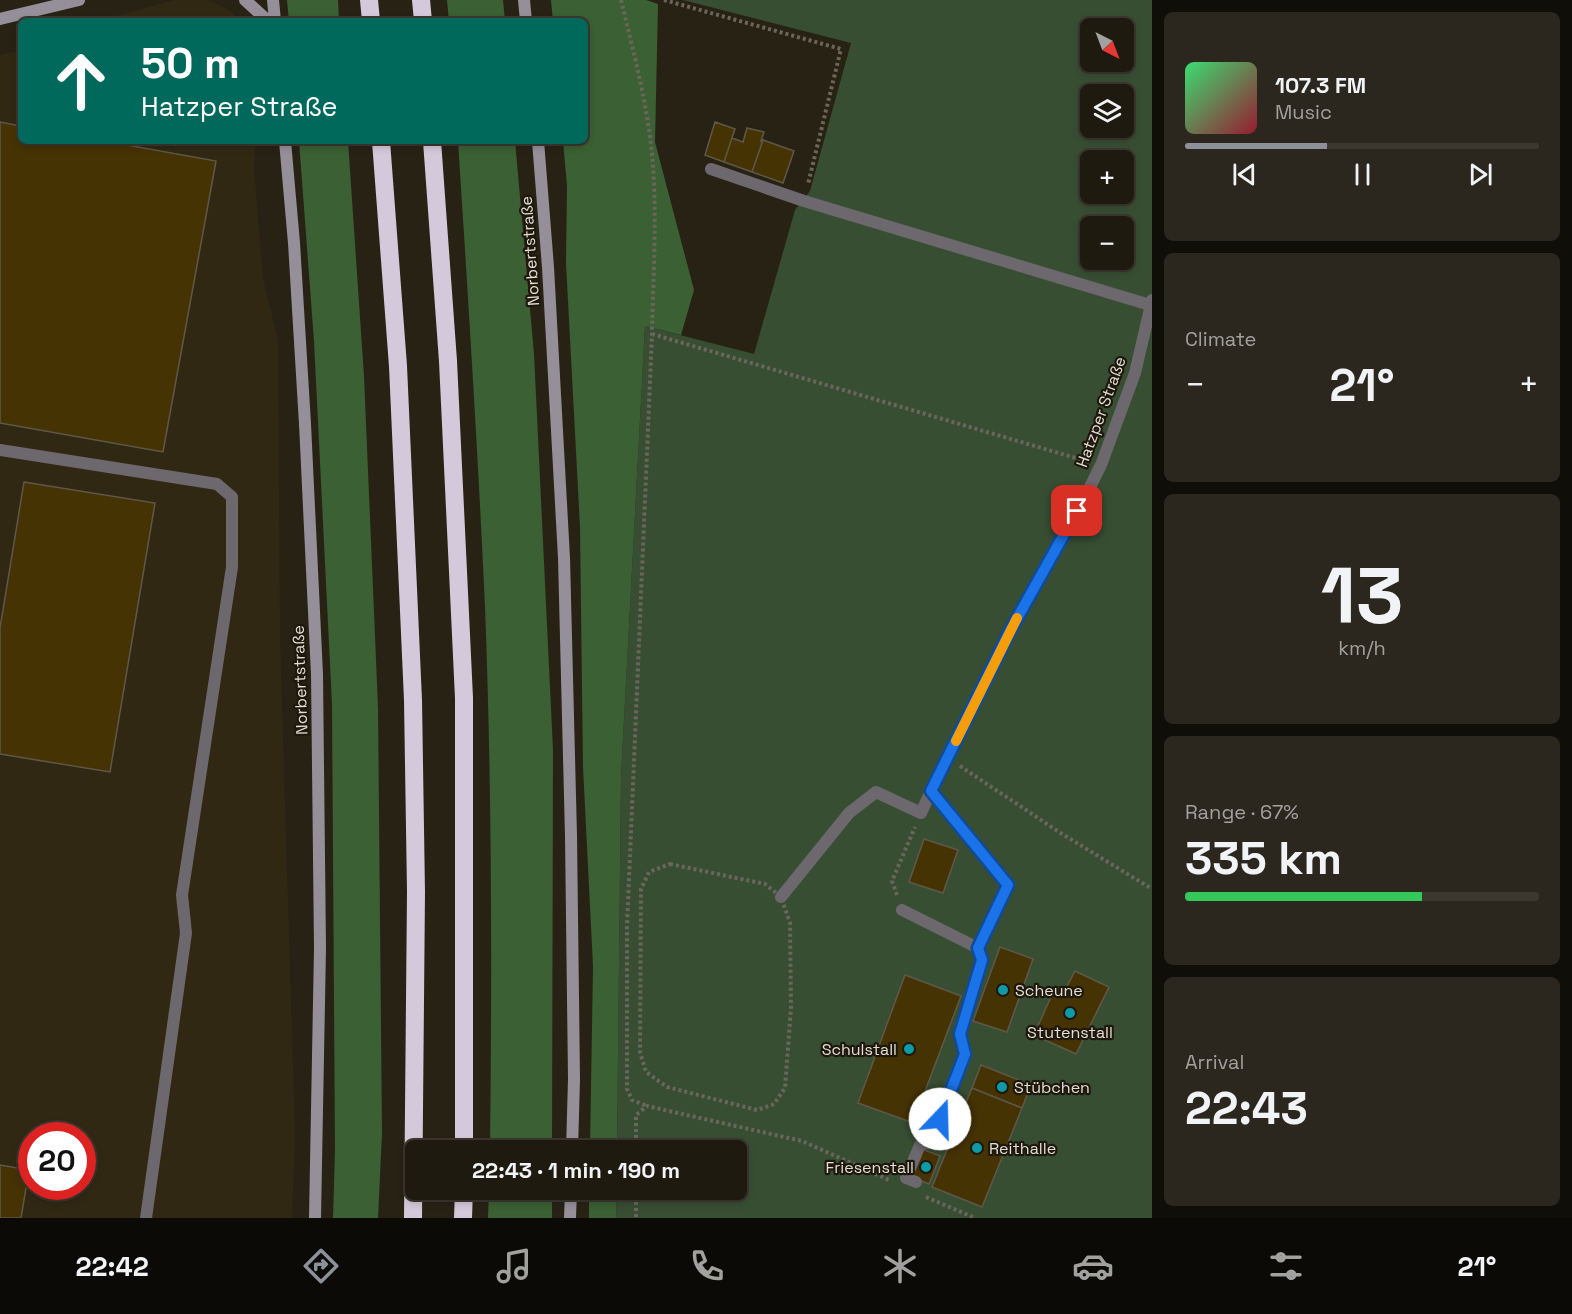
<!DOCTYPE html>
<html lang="en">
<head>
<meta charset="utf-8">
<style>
	:root { --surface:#1e1a10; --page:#2b271e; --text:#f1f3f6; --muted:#a1a19f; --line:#3c3830; --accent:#8c9099 }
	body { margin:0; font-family:"Space Grotesk",sans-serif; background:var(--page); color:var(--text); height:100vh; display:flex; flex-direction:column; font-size:22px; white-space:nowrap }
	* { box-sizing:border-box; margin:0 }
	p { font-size:20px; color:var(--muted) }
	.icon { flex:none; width:33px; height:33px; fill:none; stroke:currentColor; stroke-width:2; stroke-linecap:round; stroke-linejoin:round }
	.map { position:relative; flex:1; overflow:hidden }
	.panel { display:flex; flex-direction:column; gap:12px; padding:12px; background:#100e09; width:420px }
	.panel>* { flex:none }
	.banner { position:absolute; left:18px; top:18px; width:570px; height:126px; border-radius:9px; box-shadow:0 3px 9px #0003,0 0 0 2px var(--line); background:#00695c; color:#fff; overflow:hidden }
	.needle { width:39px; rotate:138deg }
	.fabs { position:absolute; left:1080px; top:18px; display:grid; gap:12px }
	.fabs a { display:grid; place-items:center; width:54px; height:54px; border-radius:9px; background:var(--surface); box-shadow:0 3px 9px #0003,0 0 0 2px var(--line); font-size:30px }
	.speed { position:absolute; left:18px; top:1122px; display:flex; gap:12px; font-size:30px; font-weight:700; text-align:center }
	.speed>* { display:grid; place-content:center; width:78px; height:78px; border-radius:50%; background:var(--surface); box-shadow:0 3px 9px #0003,0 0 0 2px var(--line); line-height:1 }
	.speed .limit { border:9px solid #d22; background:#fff; color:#111 }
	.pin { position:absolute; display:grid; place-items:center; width:51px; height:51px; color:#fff; margin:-26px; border-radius:12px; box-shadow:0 3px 9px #0006 }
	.me { position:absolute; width:66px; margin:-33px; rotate:21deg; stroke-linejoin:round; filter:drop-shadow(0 0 4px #0008) }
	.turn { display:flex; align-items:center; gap:21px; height:126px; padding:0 24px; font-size:27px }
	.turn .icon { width:78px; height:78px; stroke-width:2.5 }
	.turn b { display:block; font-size:42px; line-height:51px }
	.big { font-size:45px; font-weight:800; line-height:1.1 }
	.panel .card { flex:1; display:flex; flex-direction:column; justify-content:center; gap:9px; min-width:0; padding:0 21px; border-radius:9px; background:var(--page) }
	.panel .dial { align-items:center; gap:0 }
	.dial b { font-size:78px; line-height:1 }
	.song { display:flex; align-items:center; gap:18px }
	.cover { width:72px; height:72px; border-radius:9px; background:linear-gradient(135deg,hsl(140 70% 55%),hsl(350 70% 35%)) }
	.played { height:6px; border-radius:3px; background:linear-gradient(90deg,var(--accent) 40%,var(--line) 40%) }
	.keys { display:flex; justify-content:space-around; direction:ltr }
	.heat { display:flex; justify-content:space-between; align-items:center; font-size:33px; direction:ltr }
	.charge { height:9px; border-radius:4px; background:linear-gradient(90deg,#34c759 67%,var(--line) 0) }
	.trip { position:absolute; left:405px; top:1140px; width:342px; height:60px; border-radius:9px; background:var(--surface); box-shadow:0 3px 9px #0003,0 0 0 2px var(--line); font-weight:800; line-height:60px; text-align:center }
	.tabs { display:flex; height:96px; justify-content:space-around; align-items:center; background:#0c0a06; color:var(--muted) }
	.tabs .icon { width:42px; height:42px }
	.tabs .current { color:var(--accent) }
	.tabs b { font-size:27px; color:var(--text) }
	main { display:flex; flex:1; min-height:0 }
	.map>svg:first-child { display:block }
</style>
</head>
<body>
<main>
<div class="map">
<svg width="1152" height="1218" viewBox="0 0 1152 1218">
	<rect width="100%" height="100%" fill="#282215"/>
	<path fill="#312814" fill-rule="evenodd" d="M174,0H209L229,10L240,21H98Z
		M21,51V141H256L254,168L263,279L278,340L280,638L295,1136L292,1218H0V55ZM32,1136H82V1186H32Z"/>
	<path fill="#384e33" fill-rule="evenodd" d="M683,0H1152V1218H616L617,1190H736V1150H617L621,776L645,326L754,354L795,210L810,191L851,43ZM1090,28H1124V62H1090ZM1090,94H1124V128H1090ZM1090,160H1124V194H1090ZM1090,226H1124V260H1090Z"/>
	<path fill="#3b6033" d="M287,0H338L339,21H289Z
		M447,0H503L505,21H449Z
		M551,0H646L658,4L655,142L694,290L681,335L645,326L621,776L617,1150H590L593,966L583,767L580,527L566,263L567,186L563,141H585V21H553Z
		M299,141H348L364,376L378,707L382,1133L378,1218H333L335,1150L332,704L314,341Z
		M458,141H515L534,354L553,750L552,1150H490C492,970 492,788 485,607C478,452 468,296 458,141Z
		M489,1190H552V1218H488Z
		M589,1190H617L616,1218H589Z"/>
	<path fill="#463304" stroke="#5f5849" stroke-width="1.5" d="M0,122L21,126V141H105L216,161L163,452L0,423Z
		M715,122L735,129L724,162L705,155Z
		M747,128L764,132L761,141L763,140L752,172L724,162L732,138L743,142Z
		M763,140L794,151L783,183L752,172Z
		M24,482L155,503L110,772L0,754V628Z
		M924,839L958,850L943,893L909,882Z
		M1000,947L1033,959L1007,1032L973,1021Z
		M1075,971L1109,987L1076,1054L1034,1035L1055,988L1064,992Z
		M905,975L961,996L913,1123L858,1103Z
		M981,1065L1031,1085L1022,1108L972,1088Z
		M972,1088L1022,1108L982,1207L932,1187Z
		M922,1149L940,1156L929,1184L912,1177Z
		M0,1165L29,1170L21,1218H0Z"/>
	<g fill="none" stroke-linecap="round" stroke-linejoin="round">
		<path stroke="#6b665b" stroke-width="4" stroke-dasharray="3 3" stroke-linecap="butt" d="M621,0C634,54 649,110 653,166C657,222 653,279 652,334L627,927V1089L632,1100L647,1106
			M664,0L841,49L808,184
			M652,334L1086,461
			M960,766L1059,832L1152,889
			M670,864L765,884L781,897L790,923L791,1008L785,1088L774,1104L757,1110L667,1087L646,1072L640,1052L641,889L649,872Z
			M897,895L892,881L915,827
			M636,1150V1115L647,1106L802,1141L889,1180
			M636,1190V1218
			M926,1197L975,1218"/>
		<path stroke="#6c686e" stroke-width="12" d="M711,169L804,201L1150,305
			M0,450L217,484L232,497V567L182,895L186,933L146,1218
			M781,897L849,813L876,792L921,813L931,791
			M902,910L978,948L1008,884L931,791L1010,631L1088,491L1101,465L1135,373L1152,300
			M916,1182L906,1178L920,1145L932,1141L965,1054L960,1034L982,960L978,948"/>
		<path stroke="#958f9a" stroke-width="12" d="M245,0L268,21
			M273,0L275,21
			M524,0L526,21
			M0,19L79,0
			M285,141L294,243L305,424L317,674L320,948L315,1218
			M538,141L548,267L564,558L571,836L574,1079L572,1150
			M570,1218L571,1190"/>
		<path stroke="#d3c9da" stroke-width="18" d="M369,0L371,21
			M421,0L423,21
			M381,141L398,366L413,700L416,892L413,1218
			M432,141L448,361L464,698V1150
			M463,1218L464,1190"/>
	</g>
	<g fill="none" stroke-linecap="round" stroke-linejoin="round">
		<defs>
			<path id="route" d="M940,1119L965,1054L960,1034L982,960L978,948L1008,885L931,791L1010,631L1077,511"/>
		</defs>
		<use href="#route" stroke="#114b97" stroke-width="15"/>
		<use href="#route" stroke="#1a73e8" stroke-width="10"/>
		<path stroke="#f59e0b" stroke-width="10" d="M956,741L1017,618"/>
	</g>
	<g fill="#0f9aa8" stroke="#1e180c" stroke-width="2">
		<circle cx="1003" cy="990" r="6"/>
		<circle cx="1070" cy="1013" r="6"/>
		<circle cx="909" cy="1049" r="6"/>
		<circle cx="1002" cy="1087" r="6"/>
		<circle cx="977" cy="1148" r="6"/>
		<circle cx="926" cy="1167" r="6"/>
	</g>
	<g text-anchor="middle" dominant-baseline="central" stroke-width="4.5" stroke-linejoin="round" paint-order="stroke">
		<g font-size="16" fill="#e2ded5" stroke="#1e180c">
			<text transform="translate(530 251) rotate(-94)">Norbertstraße</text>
			<text transform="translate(1101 412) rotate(-70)">Hatzper Straße</text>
			<text transform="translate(300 680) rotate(-92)">Norbertstraße</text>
		</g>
		<g font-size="16" fill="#e2ded5" stroke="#1e180c" text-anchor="start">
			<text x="1015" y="990">Scheune</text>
			<text x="1070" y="1032" text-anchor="middle">Stutenstall</text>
			<text x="897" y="1049" text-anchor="end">Schulstall</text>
			<text x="1014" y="1087">Stübchen</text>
			<text x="989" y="1148">Reithalle</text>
			<text x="914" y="1167" text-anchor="end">Friesenstall</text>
		</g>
	</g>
</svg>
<div class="fabs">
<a><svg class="needle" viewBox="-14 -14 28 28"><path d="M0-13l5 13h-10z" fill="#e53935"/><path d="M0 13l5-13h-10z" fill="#a1a19f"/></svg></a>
<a><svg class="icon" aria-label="layers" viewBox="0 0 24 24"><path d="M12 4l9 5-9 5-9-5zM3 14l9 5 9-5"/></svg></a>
<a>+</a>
<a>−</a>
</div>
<div class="speed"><div class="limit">20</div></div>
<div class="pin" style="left:1077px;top:511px;background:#d93025"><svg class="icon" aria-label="arrive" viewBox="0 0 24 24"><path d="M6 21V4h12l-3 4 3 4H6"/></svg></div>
<svg class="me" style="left:940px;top:1119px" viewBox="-20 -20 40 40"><circle r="19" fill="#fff"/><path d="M0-13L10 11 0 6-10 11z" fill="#1a73e8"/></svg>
<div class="trip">22:43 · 1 min · 190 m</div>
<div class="banner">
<div class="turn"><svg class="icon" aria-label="ahead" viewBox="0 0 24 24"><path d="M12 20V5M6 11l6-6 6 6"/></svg><div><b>50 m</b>Hatzper Straße</div></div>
</div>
</div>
<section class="panel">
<div class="card">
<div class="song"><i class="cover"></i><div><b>107.3 FM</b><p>Music</p></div></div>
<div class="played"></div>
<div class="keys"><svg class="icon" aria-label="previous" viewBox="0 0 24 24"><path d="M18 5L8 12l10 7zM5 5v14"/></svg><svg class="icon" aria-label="pause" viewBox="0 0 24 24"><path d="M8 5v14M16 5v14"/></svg><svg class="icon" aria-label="next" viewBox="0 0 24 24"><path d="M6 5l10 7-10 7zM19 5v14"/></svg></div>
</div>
<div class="card"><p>Climate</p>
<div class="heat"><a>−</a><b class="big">21°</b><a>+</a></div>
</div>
<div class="card dial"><b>13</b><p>km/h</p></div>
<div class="card"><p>Range · 67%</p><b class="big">335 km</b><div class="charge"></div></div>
<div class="card"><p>Arrival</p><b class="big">22:43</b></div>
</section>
</main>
<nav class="tabs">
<b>22:42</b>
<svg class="icon current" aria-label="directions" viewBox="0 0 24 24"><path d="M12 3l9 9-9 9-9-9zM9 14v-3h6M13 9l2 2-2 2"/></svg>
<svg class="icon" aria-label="music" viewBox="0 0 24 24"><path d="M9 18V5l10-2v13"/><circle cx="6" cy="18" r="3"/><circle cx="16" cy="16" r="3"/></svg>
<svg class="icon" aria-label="phone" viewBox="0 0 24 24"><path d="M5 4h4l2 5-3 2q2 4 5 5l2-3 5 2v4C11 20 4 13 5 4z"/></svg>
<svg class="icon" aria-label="climate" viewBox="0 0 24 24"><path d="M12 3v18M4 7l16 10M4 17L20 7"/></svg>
<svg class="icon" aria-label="car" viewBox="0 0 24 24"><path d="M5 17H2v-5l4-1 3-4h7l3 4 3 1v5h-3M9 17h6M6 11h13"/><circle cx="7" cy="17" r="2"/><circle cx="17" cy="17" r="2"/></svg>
<svg class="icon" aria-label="filters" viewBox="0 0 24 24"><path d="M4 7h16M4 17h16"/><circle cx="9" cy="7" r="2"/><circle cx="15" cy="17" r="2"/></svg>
<b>21°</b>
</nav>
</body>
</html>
